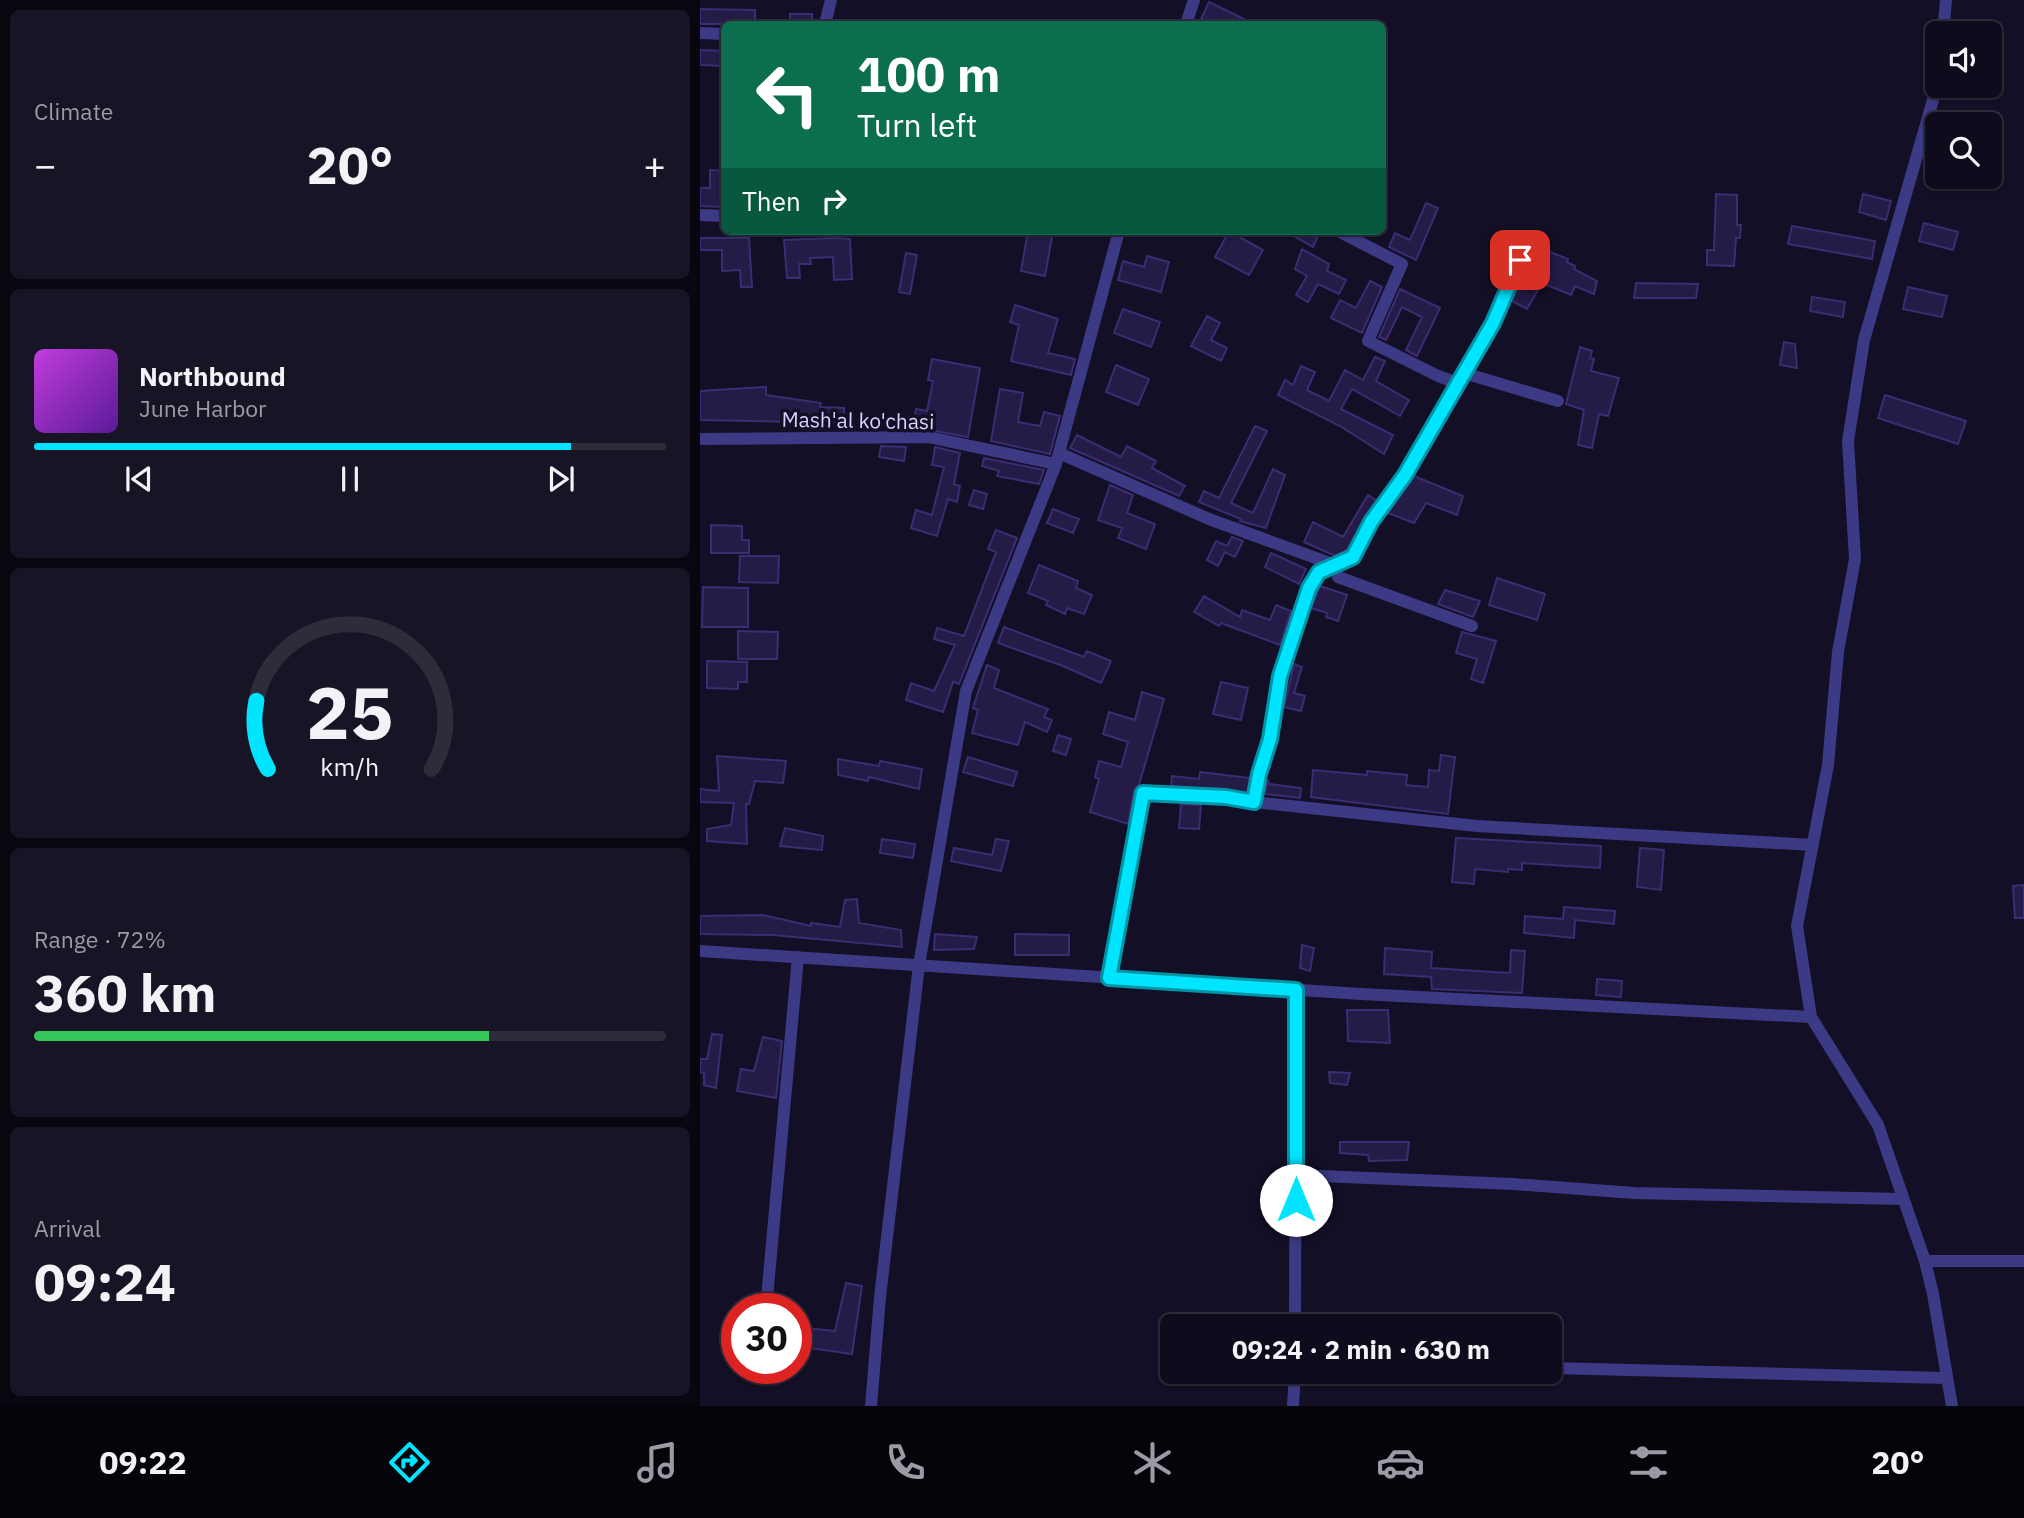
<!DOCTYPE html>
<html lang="en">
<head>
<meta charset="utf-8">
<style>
	:root { --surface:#0e0b1c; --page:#171425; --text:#f1f3f6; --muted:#9b9ba3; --line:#2e2b3b; --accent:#00e5ff }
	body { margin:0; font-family:"IBM Plex Sans",sans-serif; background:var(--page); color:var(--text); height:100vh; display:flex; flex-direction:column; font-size:26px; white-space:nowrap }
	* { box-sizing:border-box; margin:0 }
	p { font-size:23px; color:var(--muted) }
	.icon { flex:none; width:38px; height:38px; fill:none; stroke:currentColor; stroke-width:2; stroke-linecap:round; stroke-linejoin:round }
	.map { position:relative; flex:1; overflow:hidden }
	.details { display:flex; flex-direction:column; gap:10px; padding:10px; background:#08060f; width:700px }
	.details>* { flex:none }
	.banner { position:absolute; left:21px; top:21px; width:665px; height:214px; border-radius:10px; box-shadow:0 2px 5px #0004,0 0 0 2px var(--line); background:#0b6e4f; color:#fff; overflow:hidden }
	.buttons { position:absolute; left:1225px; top:21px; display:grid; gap:14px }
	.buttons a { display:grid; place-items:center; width:77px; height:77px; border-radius:10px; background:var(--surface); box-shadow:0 2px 5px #0004,0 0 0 2px var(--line); font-size:35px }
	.speed { position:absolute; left:21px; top:1293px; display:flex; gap:14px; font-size:35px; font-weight:700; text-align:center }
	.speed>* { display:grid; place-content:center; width:91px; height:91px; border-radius:50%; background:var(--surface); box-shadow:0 2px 5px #0004,0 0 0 2px var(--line); line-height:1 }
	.speed .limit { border:10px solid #d22; background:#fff; color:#111 }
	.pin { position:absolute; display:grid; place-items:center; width:60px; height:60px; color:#fff; margin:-30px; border-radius:14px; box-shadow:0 4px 10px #0006 }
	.me { position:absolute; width:77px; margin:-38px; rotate:0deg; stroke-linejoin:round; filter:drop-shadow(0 0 5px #0008) }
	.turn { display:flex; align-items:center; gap:24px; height:147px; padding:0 21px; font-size:32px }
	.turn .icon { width:91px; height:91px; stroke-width:2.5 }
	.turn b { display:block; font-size:49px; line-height:60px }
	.then { display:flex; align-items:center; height:66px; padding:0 21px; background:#0003; gap:14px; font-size:26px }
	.big { font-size:52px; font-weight:700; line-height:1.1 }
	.details .tile { flex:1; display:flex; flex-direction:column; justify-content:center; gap:10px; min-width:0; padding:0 24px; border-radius:10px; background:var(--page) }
	.details .dial { align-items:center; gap:0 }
	.dial svg { height:182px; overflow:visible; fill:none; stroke:var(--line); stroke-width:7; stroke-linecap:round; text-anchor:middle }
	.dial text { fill:var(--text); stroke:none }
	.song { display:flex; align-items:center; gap:21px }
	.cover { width:84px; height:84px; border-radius:10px; background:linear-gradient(135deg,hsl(290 70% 55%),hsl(270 70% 35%)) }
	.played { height:7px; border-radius:4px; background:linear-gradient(90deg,var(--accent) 85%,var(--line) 85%) }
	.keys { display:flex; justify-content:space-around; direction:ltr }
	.heat { display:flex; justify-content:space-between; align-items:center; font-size:38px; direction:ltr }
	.charge { height:10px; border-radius:5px; background:linear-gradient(90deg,#34c759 72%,var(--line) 0) }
	.trip { position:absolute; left:460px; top:1314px; width:402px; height:70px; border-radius:10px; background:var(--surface); box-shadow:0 2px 5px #0004,0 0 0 2px var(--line); font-weight:700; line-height:70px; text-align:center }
	.tabs { display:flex; height:112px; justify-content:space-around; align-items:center; background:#06040b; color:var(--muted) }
	.tabs .icon { width:49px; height:49px }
	.tabs .current { color:var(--accent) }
	.tabs b { font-size:32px; color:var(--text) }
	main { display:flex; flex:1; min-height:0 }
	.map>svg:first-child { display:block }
</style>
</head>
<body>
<main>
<section class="details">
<div class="tile"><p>Climate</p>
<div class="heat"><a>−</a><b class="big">20°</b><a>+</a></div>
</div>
<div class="tile">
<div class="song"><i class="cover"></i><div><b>Northbound</b><p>June Harbor</p></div></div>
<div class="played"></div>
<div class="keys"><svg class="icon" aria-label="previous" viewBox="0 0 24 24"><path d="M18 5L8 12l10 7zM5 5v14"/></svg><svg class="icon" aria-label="pause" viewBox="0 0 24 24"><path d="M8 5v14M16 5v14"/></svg><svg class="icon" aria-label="next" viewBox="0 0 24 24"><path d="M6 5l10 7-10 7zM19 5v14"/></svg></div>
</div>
<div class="tile dial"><svg viewBox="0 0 100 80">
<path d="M14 69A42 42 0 1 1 86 69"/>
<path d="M14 69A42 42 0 0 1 9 39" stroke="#00e5ff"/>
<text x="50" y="56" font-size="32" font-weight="700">25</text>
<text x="50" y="72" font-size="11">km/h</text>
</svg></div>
<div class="tile"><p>Range · 72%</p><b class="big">360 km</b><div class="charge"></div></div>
<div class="tile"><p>Arrival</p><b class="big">09:24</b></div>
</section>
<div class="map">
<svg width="1324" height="1406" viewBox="0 0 1324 1406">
	<rect width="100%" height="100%" fill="#130f26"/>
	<path fill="#241b47" stroke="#3b2d73" stroke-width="2" d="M509,2L554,24H513L501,19Z
		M0,9L55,10V24H0Z
		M90,14H112V24H90Z
		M0,50L24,51V66L0,65Z
		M10,170L24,171V207L0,206V188H10Z
		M1016,194L1037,195V225H1041L1040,238H1036L1034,266L1007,265V250H1014Z
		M1163,194L1191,201L1186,220L1159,212Z
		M726,203L738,208L716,260L689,247L695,233L710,240Z
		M1224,223L1258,232L1253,250L1219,241Z
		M1092,226L1175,241L1172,259L1088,244Z
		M328,231H353L345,276L321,271Z
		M529,231H545L541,238L563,250L549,275L515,257Z
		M585,231H620L613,247Z
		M0,238H49L52,287H41L40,270L22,271V250H0Z
		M134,238L150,239L152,279L134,280L133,257L110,258L111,264H99L100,278H87L84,240Z
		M832,245L868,259L867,262L875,266L874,269L897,281L894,294L875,286L871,295L842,283L827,309L812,301L828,263Z
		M602,249L629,264L627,271L646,280L639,294L618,284L608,302L596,295L607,276L595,269Z
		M206,253L217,255L210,294L199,292Z
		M447,256L469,262L461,292L418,280L423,261L444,267Z
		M670,281L682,287L662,333L631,318L640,300L656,308Z
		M936,283L998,284L996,298H934Z
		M1208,287L1247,296L1242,317L1203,309Z
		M700,289L740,308L717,356L706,350L722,317L702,307L686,340L679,337Z
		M1112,297L1145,302L1143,317L1110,311Z
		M315,305L358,319L348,353L375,359L371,375L311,361L319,325L310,322Z
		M423,309L460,322L451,347L414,333Z
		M507,316L520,323L511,340L527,348L521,361L491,346Z
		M1084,342L1095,344L1097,368L1080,365Z
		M880,347L892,351L890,358L894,359L891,371L919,378L908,416L899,414L892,448L878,445L884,410L866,404Z
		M675,357L685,361L676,381L709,400L700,416L652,389L641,409L693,435L684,454L640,426L578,395L585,380L593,385L601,366L615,372L607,390L629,401L645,370L663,380Z
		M232,359L280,368L268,437L213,427L216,409L227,411L233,381L228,380Z
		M416,365L449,379L438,405L406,392Z
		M66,387V395L121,403L120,407L144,408V423L0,420V391Z
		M300,389L323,393L318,422L340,426L344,412L360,416L350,454L291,441Z
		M1185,395L1266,421L1258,444L1178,418Z
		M555,426L567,431L531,503L553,513L573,469L585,475L566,528L540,521L541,519L499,502L504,491L519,498Z
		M377,435L421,457L427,446L456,461L452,468L485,486L479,496L370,448Z
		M181,446L206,447L204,461L179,457Z
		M235,447L260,453L254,484L260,486L257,502L248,499L237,536L211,528L216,510L232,515L244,467L232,465Z
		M284,458L344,470L339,484L297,476L299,471L282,466Z
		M714,476L763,496L757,515L726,503L714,523L688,513Z
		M410,485L433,495L427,513L455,524L446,549L418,538L422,528L398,520Z
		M274,490L287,494L283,509L269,505Z
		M668,495L676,500L647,550L635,556L604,542L613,522L643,537Z
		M353,509L379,519L373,533L347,523Z
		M11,525L42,526V540H49V553H11Z
		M296,530L317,538L259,684L253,682L243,712L206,700L211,683L234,691L255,645L234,639L237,628L264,636L296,552L288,549Z
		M532,537L543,541L535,557L525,552L518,566L507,560L516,541L527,546Z
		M571,553L606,569L599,584L565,567Z
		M40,556H79L78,583L39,582Z
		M339,565L378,581L376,588L392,595L384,614L367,608L365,614L346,605L348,601L328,593Z
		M797,578L845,594L837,620L789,605Z
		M620,586L647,595L638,621L626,617L627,613L611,608Z
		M3,587L48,588V627H2Z
		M745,590L780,601L773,617L738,604Z
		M504,596L540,617L542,610L570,620L576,605L591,611L580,645L521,623L519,626L494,612Z
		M304,627L384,657L387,651L411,661L401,683L363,666L298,643Z
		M38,631L78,632L77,659H38Z
		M762,632L796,641L783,683L771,679L777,659L756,653Z
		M7,661L47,662V682H38V689L7,688Z
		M594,664L602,667L594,693L605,696L601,711L584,707Z
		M287,665L299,670L294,688L348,709L344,717L352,720L347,732L325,722L318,745L272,733L278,710L273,708Z
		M521,682L548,688L541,720L513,714Z
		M442,692L464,699L439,785L434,791L428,824L390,812L399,779L395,777L399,761L421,767L428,742L403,734L409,712L435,720Z
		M358,735L371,739L366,755L353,751Z
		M741,755L755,757L748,814L611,797L613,770L667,775V771L707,775L706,785L728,787L729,770L739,771Z
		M17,756L86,761L83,783L55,781L49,804H46L47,844L7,841V829L31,825L34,803L0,802V789L19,791Z
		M268,757L317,772L313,786L263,772Z
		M138,759L179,766L180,761L222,769L219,789L169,777L168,781L138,775Z
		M500,772L550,778L547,792L471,786L472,776L499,779Z
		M568,780L569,784L601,788L600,798L565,794Z
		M481,804L501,805L499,829L479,828Z
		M85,828L123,836L122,850L80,846Z
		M756,838L901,846L900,868L822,863V870L808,869V872L775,869L774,884L752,882Z
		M182,839L215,844L213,858L180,853Z
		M296,839L309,841L301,871L251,861L254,848L292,855Z
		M940,848L964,850L961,890L937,887Z
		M1324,885V918H1315L1313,886Z
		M157,899L159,923L201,930L202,947L73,935L0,934V916L63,915L111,926V923L140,927L145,900Z
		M864,907L915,911L914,924L875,920L874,938L824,933L825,916L863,919Z
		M235,934L277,937L274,949L234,950Z
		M315,934L369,935V955H315Z
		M602,945L614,948L610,971L600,968Z
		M685,948L732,952L731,968L810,973L811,950L825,951L822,993L732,989L731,977L684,974Z
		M897,979L922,981L921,997L896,995Z
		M647,1010H688L690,1043L648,1041Z
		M12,1034L22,1035L16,1088L4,1085V1073L0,1072V1059H7Z
		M63,1037L82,1041L76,1098L37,1091L41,1069L54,1071Z
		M629,1072L650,1073L647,1085L630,1083Z
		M640,1142H709L707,1160L669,1161L668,1155L640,1153Z
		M146,1283L162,1286L152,1354L96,1346V1327L135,1331Z"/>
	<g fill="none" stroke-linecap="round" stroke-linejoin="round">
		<path stroke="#3d3a85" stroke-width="12" d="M125,24L131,0
			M486,24L494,0
			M0,33L24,34
			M1243,33L1246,0
			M1237,86L1164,340L1148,441L1155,559L1138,652L1128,765L1097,926L1111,1017L1178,1125L1225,1261L1233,1294L1252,1406
			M0,215L24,216
			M638,231L702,264L668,341L738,376L758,383L793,323L820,260
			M764,373L858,401
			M758,383L705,475L671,522L653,557L635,565L638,577L772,626
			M0,439L228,437L356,464
			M359,453L509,519L635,565
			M635,565L619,572L609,588L590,640L554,802L777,826L1113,845
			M0,951L661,994L1111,1017
			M409,978L443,793L526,797L554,802
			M596,1175L813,1184L934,1193L1202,1199
			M1225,1261H1324
			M66,1309L98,957
			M595,1326L596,990
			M850,1368L1246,1378
			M171,1406L180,1297L219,965L266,691L356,464L419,231
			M593,1406L595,1372"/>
	</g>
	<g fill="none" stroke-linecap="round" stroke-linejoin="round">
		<defs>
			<path id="route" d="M596,1200V990L409,978L443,793L526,797L554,802L559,774L570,739L580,676L609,588L619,572L653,557L671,522L705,475L793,323L820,260"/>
		</defs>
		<use href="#route" stroke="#0095a6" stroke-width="18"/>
		<use href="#route" stroke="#00e5ff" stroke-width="12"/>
	</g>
	<g text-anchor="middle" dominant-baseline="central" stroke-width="7" stroke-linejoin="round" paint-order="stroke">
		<g font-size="21" fill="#d9d4ff" stroke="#130f26">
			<text transform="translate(158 420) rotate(1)">Mash'al ko'chasi</text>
		</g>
	</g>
</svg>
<div class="buttons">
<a><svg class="icon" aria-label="sound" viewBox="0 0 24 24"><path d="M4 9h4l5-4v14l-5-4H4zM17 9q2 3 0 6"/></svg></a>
<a><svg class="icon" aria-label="search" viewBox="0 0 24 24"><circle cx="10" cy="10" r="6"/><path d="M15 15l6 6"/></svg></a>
</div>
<div class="speed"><div class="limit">30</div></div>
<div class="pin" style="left:820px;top:260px;background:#d93025"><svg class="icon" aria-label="arrive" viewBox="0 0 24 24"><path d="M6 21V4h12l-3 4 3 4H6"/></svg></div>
<svg class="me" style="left:596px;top:1200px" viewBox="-20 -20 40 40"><circle r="19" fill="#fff"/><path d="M0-13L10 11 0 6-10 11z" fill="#00e5ff"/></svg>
<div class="trip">09:24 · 2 min · 630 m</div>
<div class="banner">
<div class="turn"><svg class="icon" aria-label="left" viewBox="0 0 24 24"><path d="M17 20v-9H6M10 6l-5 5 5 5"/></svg><div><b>100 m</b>Turn left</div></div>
<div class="then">Then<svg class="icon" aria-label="right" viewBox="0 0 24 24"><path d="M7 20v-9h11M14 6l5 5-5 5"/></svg></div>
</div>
</div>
</main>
<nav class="tabs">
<b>09:22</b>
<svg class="icon current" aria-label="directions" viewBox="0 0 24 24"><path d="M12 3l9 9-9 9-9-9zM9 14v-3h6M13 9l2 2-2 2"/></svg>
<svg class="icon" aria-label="music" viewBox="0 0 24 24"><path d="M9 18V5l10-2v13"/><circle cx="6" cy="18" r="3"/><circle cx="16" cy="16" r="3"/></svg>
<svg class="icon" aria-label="phone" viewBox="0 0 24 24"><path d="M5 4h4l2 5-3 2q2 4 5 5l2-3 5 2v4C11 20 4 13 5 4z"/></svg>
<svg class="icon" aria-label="climate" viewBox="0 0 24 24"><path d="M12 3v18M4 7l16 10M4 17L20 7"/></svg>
<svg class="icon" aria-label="car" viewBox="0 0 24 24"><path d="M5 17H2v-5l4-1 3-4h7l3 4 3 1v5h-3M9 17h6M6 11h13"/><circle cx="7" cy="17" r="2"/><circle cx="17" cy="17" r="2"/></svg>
<svg class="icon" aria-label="filters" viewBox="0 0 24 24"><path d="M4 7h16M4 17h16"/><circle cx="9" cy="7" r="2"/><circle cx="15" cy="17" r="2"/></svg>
<b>20°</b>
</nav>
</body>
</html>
